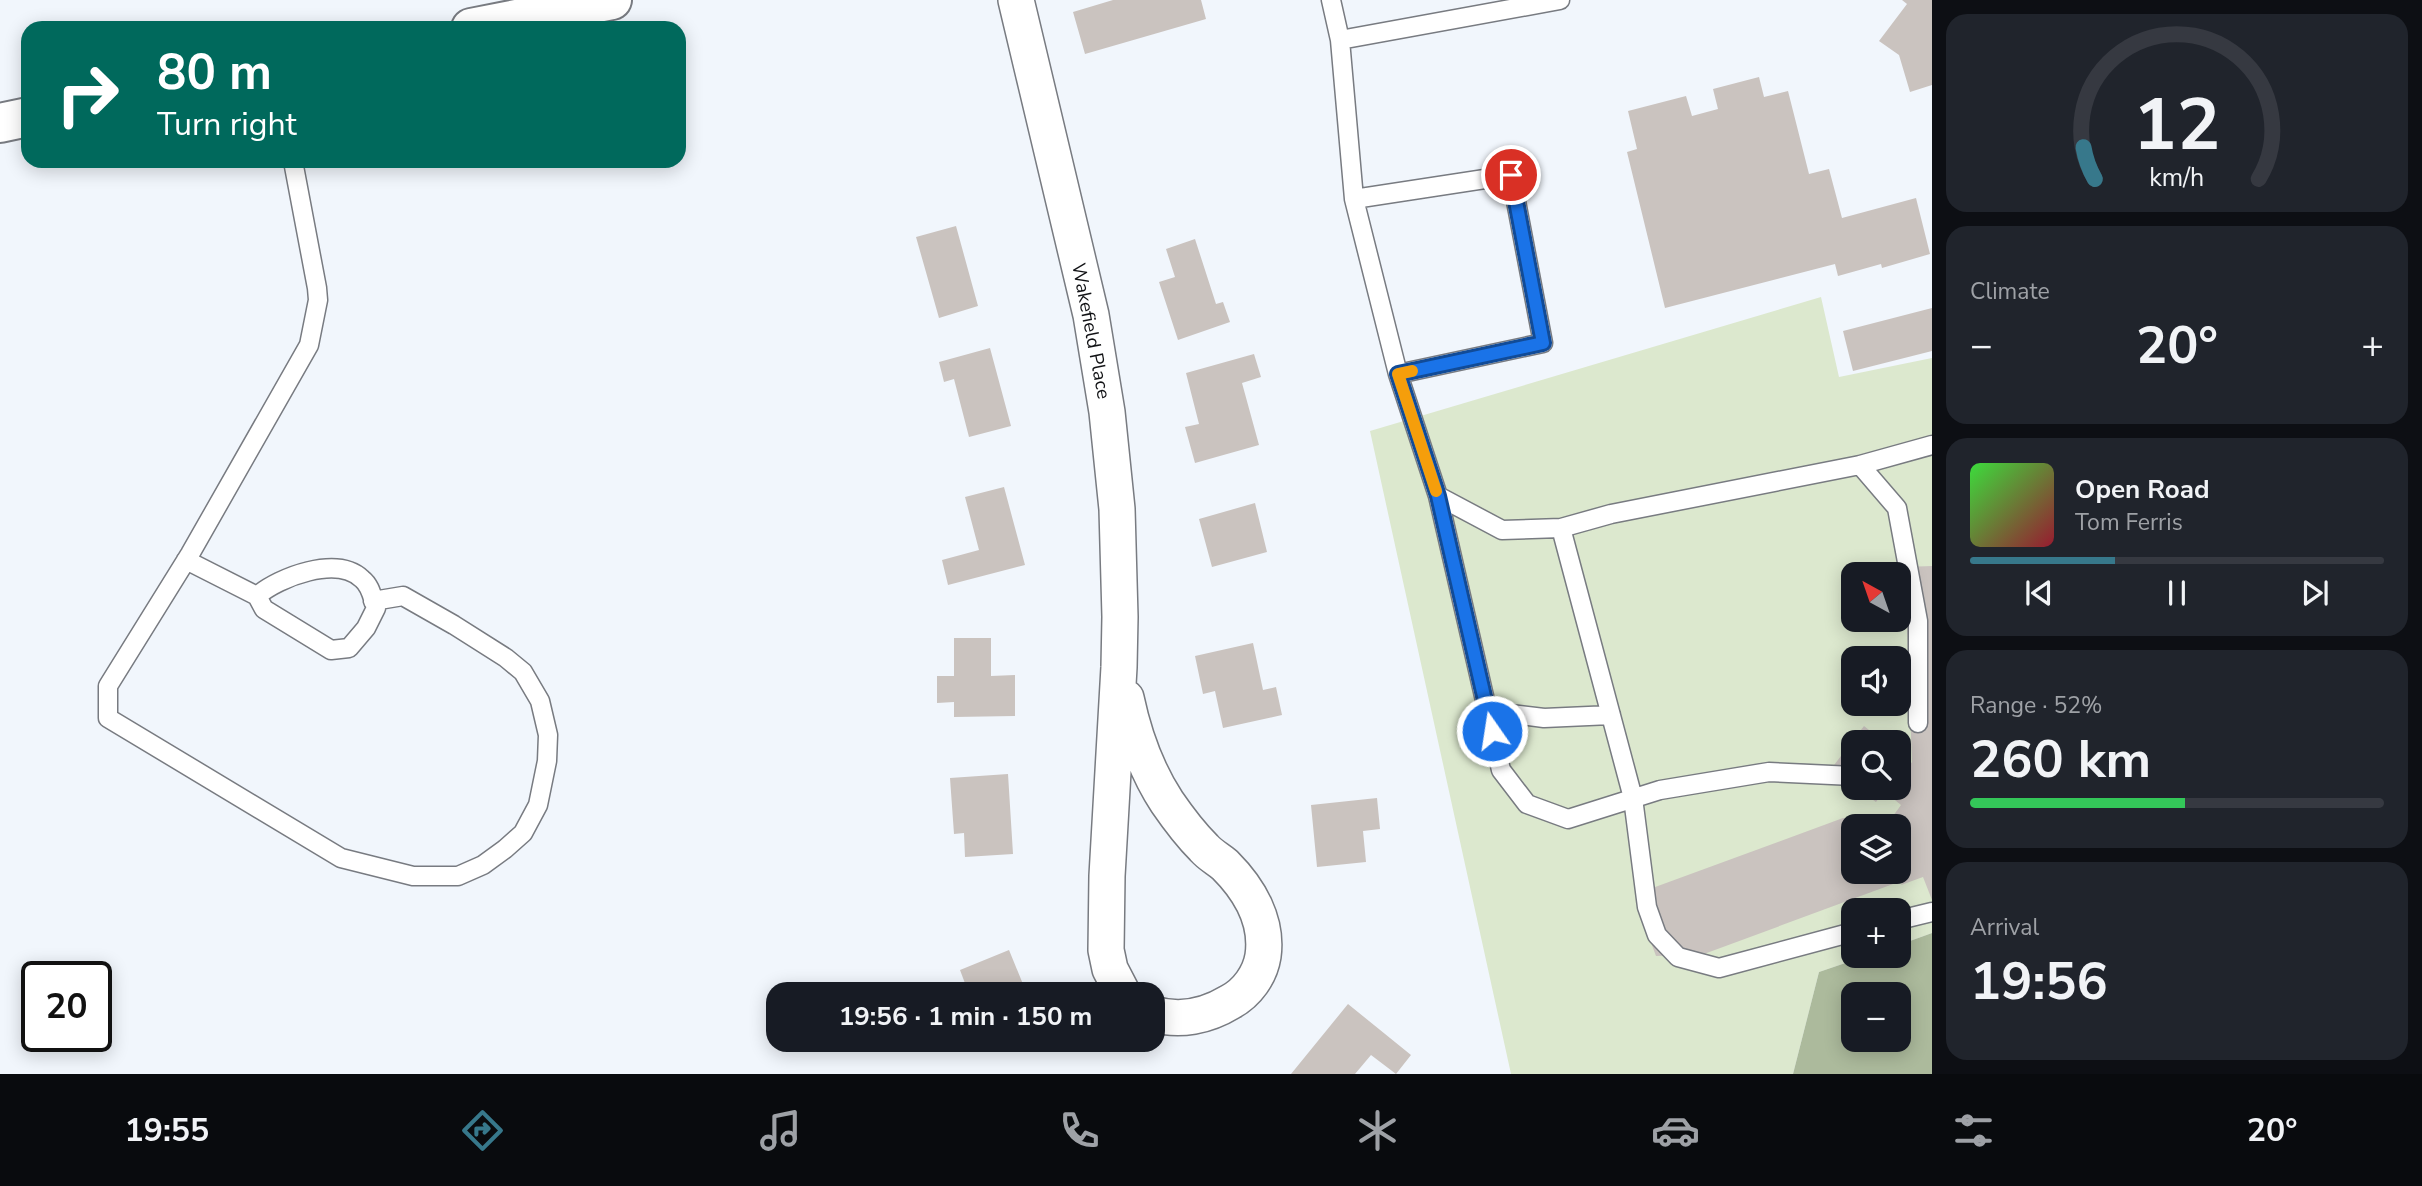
<!DOCTYPE html>
<html lang="en">
<head>
<meta charset="utf-8">
<style>
	:root { --surface:#171b24; --page:#20242c; --text:#f1f3f6; --muted:#9ea1a6; --line:#363941; --accent:#37788b }
	body { margin:0; font-family:"Nunito Sans",sans-serif; background:var(--page); color:var(--text); height:100vh; display:flex; flex-direction:column; font-size:26px; white-space:nowrap }
	* { box-sizing:border-box; margin:0 }
	p { font-size:23px; color:var(--muted) }
	.icon { flex:none; width:38px; height:38px; fill:none; stroke:currentColor; stroke-width:2; stroke-linecap:round; stroke-linejoin:round }
	.map { position:relative; flex:1; overflow:hidden }
	.panel { display:flex; flex-direction:column; gap:14px; padding:14px; background:#0d0f14; width:490px }
	.panel>* { flex:none }
	.guide { position:absolute; left:21px; top:21px; width:665px; height:147px; border-radius:21px; box-shadow:0 4px 18px #0003; background:#00695c; color:#fff; overflow:hidden }
	.needle { width:46px; rotate:320deg }
	.controls { position:absolute; left:1841px; top:562px; display:grid; gap:14px }
	.controls a { display:grid; place-items:center; width:70px; height:70px; border-radius:14px; background:var(--surface); box-shadow:0 4px 18px #0003; font-size:35px }
	.speed { position:absolute; left:21px; top:961px; display:flex; gap:14px; font-size:35px; font-weight:700; text-align:center }
	.speed>* { display:grid; place-content:center; width:91px; height:91px; border-radius:50%; background:var(--surface); box-shadow:0 4px 18px #0003; line-height:1 }
	.speed .limit { border:4px solid #111; border-radius:10px; background:#fff; color:#111 }
	.pin { position:absolute; display:grid; place-items:center; width:60px; height:60px; color:#fff; margin:-30px; border:4px solid #fff; border-radius:50%; box-shadow:0 2px 7px #0007 }
	.me { position:absolute; width:77px; margin:-38px; rotate:347deg; stroke-linejoin:round; filter:drop-shadow(0 0 5px #0008) }
	.turn { display:flex; align-items:center; gap:24px; height:147px; padding:0 21px; font-size:32px }
	.turn .icon { width:91px; height:91px; stroke-width:2.5 }
	.turn b { display:block; font-size:49px; line-height:60px }
	.big { font-size:52px; font-weight:700; line-height:1.1 }
	.panel .widget { flex:1; display:flex; flex-direction:column; justify-content:center; gap:10px; min-width:0; padding:0 24px; border-radius:21px; background:var(--page) }
	.panel .dial { align-items:center; gap:0 }
	.dial svg { height:182px; overflow:visible; fill:none; stroke:var(--line); stroke-width:7; stroke-linecap:round; text-anchor:middle }
	.dial text { fill:var(--text); stroke:none }
	.song { display:flex; align-items:center; gap:21px }
	.cover { width:84px; height:84px; border-radius:10px; background:linear-gradient(135deg,hsl(120 70% 55%),hsl(350 70% 35%)) }
	.played { height:7px; border-radius:4px; background:linear-gradient(90deg,var(--accent) 35%,var(--line) 35%) }
	.keys { display:flex; justify-content:space-around; direction:ltr }
	.heat { display:flex; justify-content:space-between; align-items:center; font-size:38px; direction:ltr }
	.charge { height:10px; border-radius:5px; background:linear-gradient(90deg,#34c759 52%,var(--line) 0) }
	.trip { position:absolute; left:766px; top:982px; width:399px; height:70px; border-radius:21px; background:var(--surface); box-shadow:0 4px 18px #0003; font-weight:700; line-height:70px; text-align:center }
	.dock { display:flex; height:112px; justify-content:space-around; align-items:center; background:#090b0e; color:var(--muted) }
	.dock .icon { width:49px; height:49px }
	.dock .active { color:var(--accent) }
	.dock b { font-size:32px; color:var(--text) }
	main { display:flex; flex:1; min-height:0 }
	.map>svg:first-child { display:block }
</style>
</head>
<body>
<main>
<div class="map">
<svg width="1932" height="1074" viewBox="0 0 1932 1074">
	<rect width="100%" height="100%" fill="#f1f6fc"/>
	<path fill="#dce8ce" fill-rule="evenodd" d="M1821,297L1839,377L1932,358V933L1899,945V910H1853V956H1866L1819,972L1793,1074H1511L1370,431ZM1853,574H1899V620H1853ZM1853,658H1899V704H1853ZM1853,742H1899V788H1853ZM1853,826H1899V872H1853Z"/>
	<path fill="#acba9c" fill-rule="evenodd" d="M1932,933V1074H1793L1819,972L1866,956H1899V945ZM1899,994V1040H1853V994Z"/>
	<path fill="#cac3bf" fill-rule="evenodd" d="M1113,0H1201L1206,19L1085,54L1073,12Z
		M1902,0H1932V85L1910,92L1899,55L1879,41L1907,4Z
		M1759,77L1764,97L1788,91L1809,174L1829,169L1842,218L1916,198L1930,254L1882,268L1881,264L1838,276L1835,264L1665,308L1627,152L1637,149L1628,111L1686,96L1692,116L1718,109L1713,89Z
		M956,226L978,306L939,318L916,237Z
		M1195,239L1216,304L1223,302L1230,322L1178,340L1159,282L1175,277L1166,249Z
		M1932,308V351L1853,371L1843,331Z
		M990,348L1011,426L969,437L954,379L944,382L939,362Z
		M1254,354L1261,377L1242,383L1259,445L1195,463L1185,427L1199,424L1186,373Z
		M1004,487L1025,565L948,585L942,560L979,550L965,497Z
		M1255,503L1267,552L1212,567L1199,519Z
		M1932,566V900L1923,877L1901,885L1904,880L1704,954L1656,956L1640,913L1647,890L1843,818L1893,816L1901,805L1884,791L1876,802L1856,788H1899V753L1912,763L1905,567ZM1853,826H1899V872H1853Z
		M954,638H991V676L1015,675V716L954,717V702L937,703V676H954Z
		M1253,643L1263,690L1276,687L1282,715L1223,728L1215,691L1203,694L1195,656Z
		M1864,726L1884,742H1853V785L1831,769Z
		M1008,774L1013,854L965,857L964,833L954,834L950,778Z
		M1377,798L1380,829L1363,831L1366,862L1317,867L1311,805Z
		M1009,950L1027,994H969L960,970Z
		M1348,1004L1411,1055L1396,1074L1371,1055L1355,1074H1291Z"/>
	<g fill="none" stroke-linecap="round" stroke-linejoin="round">
		<defs>
			<path id="lane" d="M1331,0L1340,40L1354,199L1398,374L1438,496L1501,770L1527,804L1568,819L1660,790L1769,772L1853,776
				M1340,40L1560,0
				M293,161L317,288L318,300L309,345L190,554L108,686V718L341,858L413,876H458L483,865L505,849L523,833L538,805L547,761L548,735L540,701L523,672L506,658L454,625L403,596L373,601
				M1354,199L1511,175L1543,343L1398,374
				M1860,465L1932,445
				M1438,496L1502,530L1561,528L1611,514L1860,465L1897,508L1918,621V723
				M1561,528L1633,798L1647,907L1657,935L1678,957L1719,968L1853,932
				M186,560L257,596L264,609L331,650L349,648L366,628L376,608C372,597 371,586 362,579C337,555 279,577 257,596
				M1487,711L1544,718L1611,715
				M1899,920L1932,912"/>
			<path id="street" d="M1016,0L1091,315L1107,412L1117,509L1120,617L1119,667L1107,876L1106,950L1110,969L1123,994
				M1126,698C1134,736 1146,770 1167,802C1178,818 1191,835 1204,848C1210,855 1218,859 1225,865C1249,889 1268,921 1263,956C1260,975 1247,993 1230,1002C1207,1016 1180,1022 1153,1014"/>
			<path id="secondary" d="M471,28L612,0
				M0,123L28,117"/>
		</defs>
		<use href="#lane" stroke="#787b81" stroke-width="21"/>
		<use href="#street" stroke="#787b81" stroke-width="38"/>
		<use href="#secondary" stroke="#787b81" stroke-width="42"/>
		<use href="#lane" stroke="#fff" stroke-width="18"/>
		<use href="#street" stroke="#fff" stroke-width="35"/>
		<use href="#secondary" stroke="#fff" stroke-width="38"/>
	</g>
	<g fill="none" stroke-linecap="round" stroke-linejoin="round">
		<defs>
			<path id="route" d="M1492,731L1438,496L1398,374L1543,343L1511,175"/>
		</defs>
		<use href="#route" stroke="#114b97" stroke-width="18"/>
		<use href="#route" stroke="#1a73e8" stroke-width="12"/>
		<path stroke="#f59e0b" stroke-width="12" d="M1412,371L1398,374L1436,491"/>
	</g>
	<g text-anchor="middle" dominant-baseline="central" stroke-width="6" stroke-linejoin="round" paint-order="stroke">
		<g font-size="19" fill="#111215" stroke="#fff">
			<text transform="translate(1091 331) rotate(79)">Wakefield Place</text>
		</g>
	</g>
</svg>
<div class="controls">
<a><svg class="needle" viewBox="-14 -14 28 28"><path d="M0-13l5 13h-10z" fill="#e53935"/><path d="M0 13l5-13h-10z" fill="#9ea1a6"/></svg></a>
<a><svg class="icon" aria-label="sound" viewBox="0 0 24 24"><path d="M4 9h4l5-4v14l-5-4H4zM17 9q2 3 0 6"/></svg></a>
<a><svg class="icon" aria-label="search" viewBox="0 0 24 24"><circle cx="10" cy="10" r="6"/><path d="M15 15l6 6"/></svg></a>
<a><svg class="icon" aria-label="layers" viewBox="0 0 24 24"><path d="M12 4l9 5-9 5-9-5zM3 14l9 5 9-5"/></svg></a>
<a>+</a>
<a>−</a>
</div>
<div class="speed"><div class="limit">20</div></div>
<div class="pin" style="left:1511px;top:175px;background:#d93025"><svg class="icon" aria-label="arrive" viewBox="0 0 24 24"><path d="M6 21V4h12l-3 4 3 4H6"/></svg></div>
<svg class="me" style="left:1492px;top:731px" viewBox="-20 -20 40 40"><circle r="17" fill="#1a73e8" stroke="#fff" stroke-width="3"/><path d="M0-11L8 9 0 5-8 9z" fill="#fff"/></svg>
<div class="trip">19:56 · 1 min · 150 m</div>
<div class="guide">
<div class="turn"><svg class="icon" aria-label="right" viewBox="0 0 24 24"><path d="M7 20v-9h11M14 6l5 5-5 5"/></svg><div><b>80 m</b>Turn right</div></div>
</div>
</div>
<section class="panel">
<div class="widget dial"><svg viewBox="0 0 100 80">
<path d="M14 69A42 42 0 1 1 86 69"/>
<path d="M14 69A42 42 0 0 1 9 55" stroke="#37788b"/>
<text x="50" y="56" font-size="32" font-weight="700">12</text>
<text x="50" y="72" font-size="11">km/h</text>
</svg></div>
<div class="widget"><p>Climate</p>
<div class="heat"><a>−</a><b class="big">20°</b><a>+</a></div>
</div>
<div class="widget">
<div class="song"><i class="cover"></i><div><b>Open Road</b><p>Tom Ferris</p></div></div>
<div class="played"></div>
<div class="keys"><svg class="icon" aria-label="previous" viewBox="0 0 24 24"><path d="M18 5L8 12l10 7zM5 5v14"/></svg><svg class="icon" aria-label="pause" viewBox="0 0 24 24"><path d="M8 5v14M16 5v14"/></svg><svg class="icon" aria-label="next" viewBox="0 0 24 24"><path d="M6 5l10 7-10 7zM19 5v14"/></svg></div>
</div>
<div class="widget"><p>Range · 52%</p><b class="big">260 km</b><div class="charge"></div></div>
<div class="widget"><p>Arrival</p><b class="big">19:56</b></div>
</section>
</main>
<nav class="dock">
<b>19:55</b>
<svg class="icon active" aria-label="directions" viewBox="0 0 24 24"><path d="M12 3l9 9-9 9-9-9zM9 14v-3h6M13 9l2 2-2 2"/></svg>
<svg class="icon" aria-label="music" viewBox="0 0 24 24"><path d="M9 18V5l10-2v13"/><circle cx="6" cy="18" r="3"/><circle cx="16" cy="16" r="3"/></svg>
<svg class="icon" aria-label="phone" viewBox="0 0 24 24"><path d="M5 4h4l2 5-3 2q2 4 5 5l2-3 5 2v4C11 20 4 13 5 4z"/></svg>
<svg class="icon" aria-label="climate" viewBox="0 0 24 24"><path d="M12 3v18M4 7l16 10M4 17L20 7"/></svg>
<svg class="icon" aria-label="car" viewBox="0 0 24 24"><path d="M5 17H2v-5l4-1 3-4h7l3 4 3 1v5h-3M9 17h6M6 11h13"/><circle cx="7" cy="17" r="2"/><circle cx="17" cy="17" r="2"/></svg>
<svg class="icon" aria-label="filters" viewBox="0 0 24 24"><path d="M4 7h16M4 17h16"/><circle cx="9" cy="7" r="2"/><circle cx="15" cy="17" r="2"/></svg>
<b>20°</b>
</nav>
</body>
</html>
